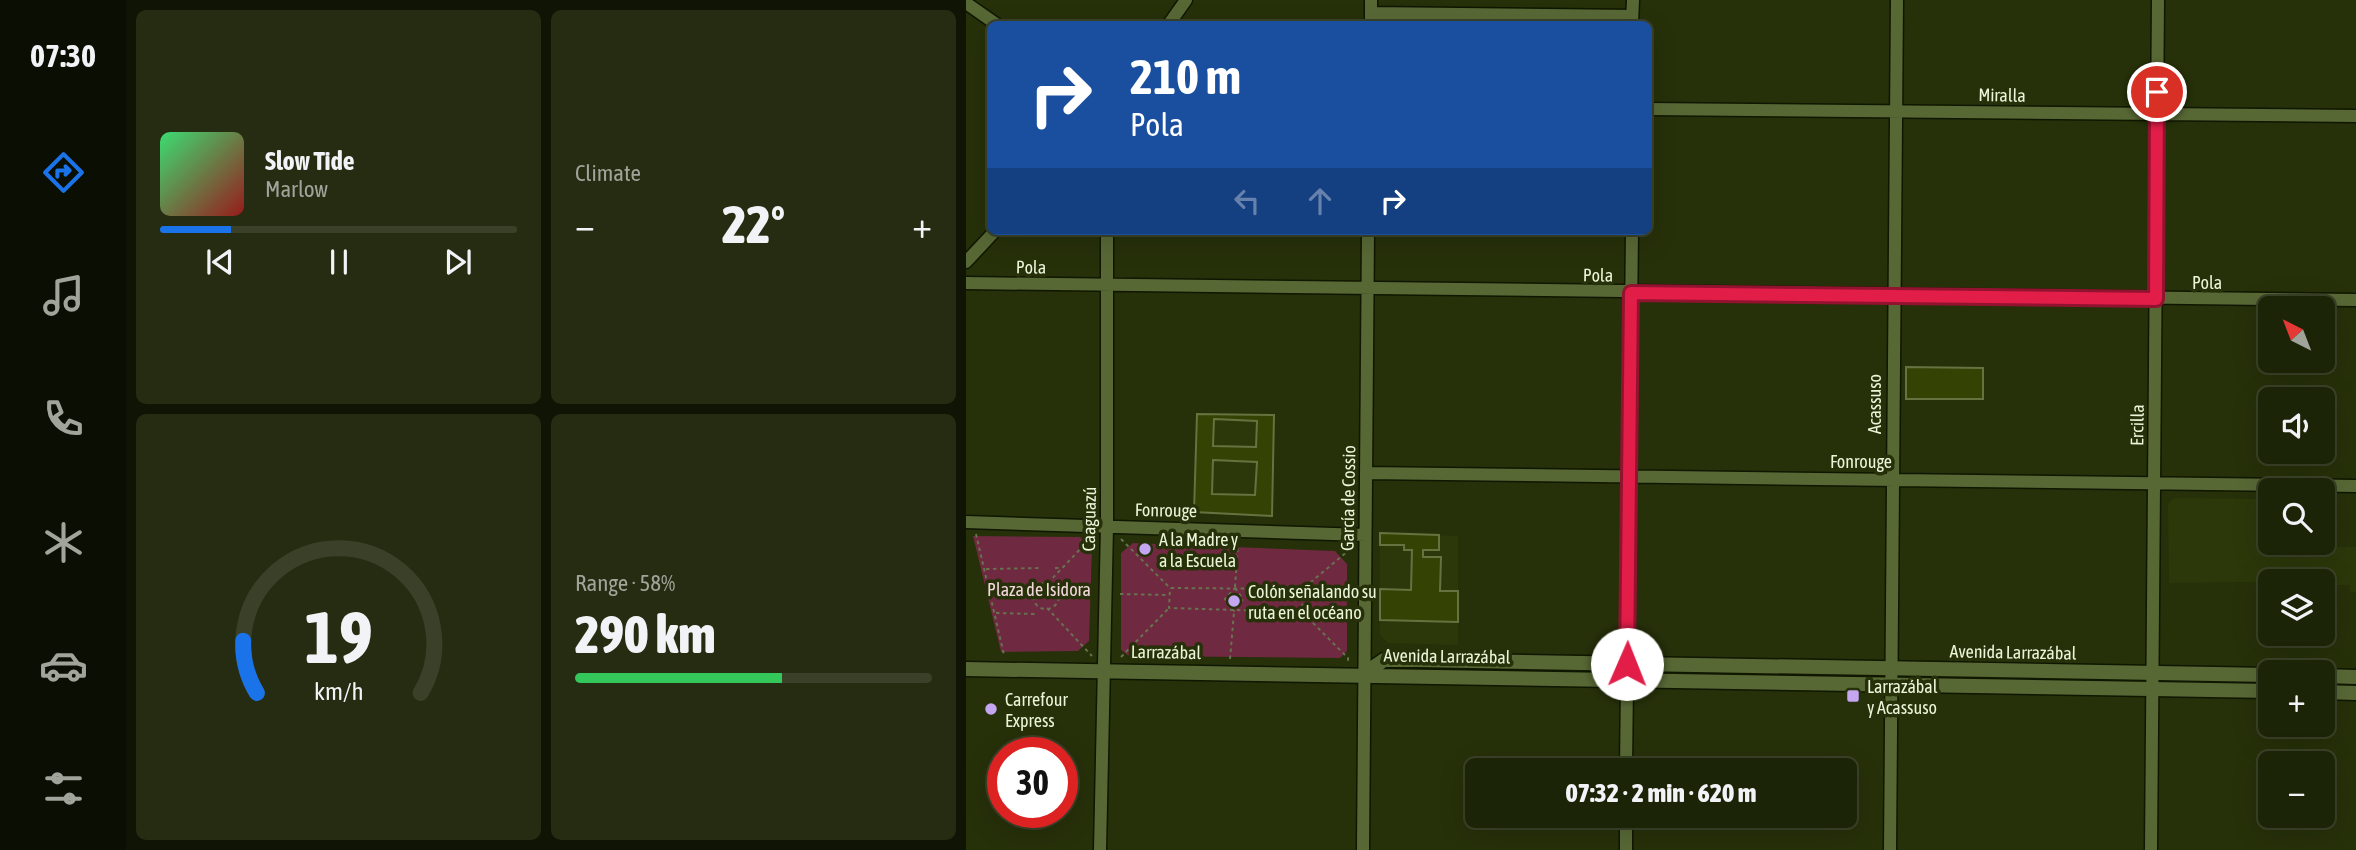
<!DOCTYPE html>
<html lang="en">
<head>
<meta charset="utf-8">
<style>
	:root { --surface:#1c2407; --page:#252c11; --text:#f1f3f6; --muted:#a0a49b; --line:#3a4128; --accent:#1a73e8 }
	body { margin:0; font-family:"Asap Condensed",sans-serif; background:var(--page); color:var(--text); height:100vh; display:flex; flex-direction:column; font-size:26px; white-space:nowrap }
	* { box-sizing:border-box; margin:0 }
	p { font-size:23px; color:var(--muted) }
	.icon { flex:none; width:38px; height:38px; fill:none; stroke:currentColor; stroke-width:2; stroke-linecap:round; stroke-linejoin:round }
	.map { position:relative; flex:1; overflow:hidden }
	.details { display:flex; flex-direction:column; gap:10px; padding:10px; background:#0f1404; width:840px }
	.details>* { flex:none }
	.top-card { position:absolute; left:21px; top:21px; width:665px; height:214px; border-radius:10px; box-shadow:0 7px 28px #0002,0 0 0 2px var(--line); background:#1a4fa0; color:#fff; overflow:hidden }
	.needle { width:46px; rotate:318deg }
	.fabs { position:absolute; left:1292px; top:296px; display:grid; gap:14px }
	.fabs a { display:grid; place-items:center; width:77px; height:77px; border-radius:10px; background:var(--surface); box-shadow:0 7px 28px #0002,0 0 0 2px var(--line); font-size:35px }
	.speed { position:absolute; left:21px; top:737px; display:flex; gap:14px; font-size:35px; font-weight:700; text-align:center }
	.speed>* { display:grid; place-content:center; width:91px; height:91px; border-radius:50%; background:var(--surface); box-shadow:0 7px 28px #0002,0 0 0 2px var(--line); line-height:1 }
	.speed .limit { border:10px solid #d22; background:#fff; color:#111 }
	.pin { position:absolute; display:grid; place-items:center; width:60px; height:60px; color:#fff; margin:-30px; border:4px solid #fff; border-radius:50%; box-shadow:0 2px 7px #0007 }
	.me { position:absolute; width:77px; margin:-38px; rotate:1deg; stroke-linejoin:round; filter:drop-shadow(0 0 5px #0008) }
	.turn { display:flex; align-items:center; gap:24px; height:147px; padding:0 28px; font-size:32px }
	.turn .icon { width:91px; height:91px; stroke-width:2.5 }
	.turn b { display:block; font-size:49px; line-height:60px }
	.lanes { display:flex; align-items:center; height:66px; padding:0 28px; background:#0003; justify-content:center; gap:35px; direction:ltr }
	.lanes .off { opacity:.35 }
	.big { font-size:52px; font-weight:800; line-height:1.1 }
	.details .widget { flex:1; display:flex; flex-direction:column; justify-content:center; gap:10px; min-width:0; padding:0 24px; border-radius:10px; background:var(--page) }
	.details .dial { align-items:center; gap:0 }
	.dial svg { height:182px; overflow:visible; fill:none; stroke:var(--line); stroke-width:7; stroke-linecap:round; text-anchor:middle }
	.dial text { fill:var(--text); stroke:none }
	.song { display:flex; align-items:center; gap:21px }
	.cover { width:84px; height:84px; border-radius:10px; background:linear-gradient(135deg,hsl(140 70% 55%),hsl(0 70% 35%)) }
	.played { height:7px; border-radius:4px; background:linear-gradient(90deg,var(--accent) 20%,var(--line) 20%) }
	.keys { display:flex; justify-content:space-around; direction:ltr }
	.heat { display:flex; justify-content:space-between; align-items:center; font-size:38px; direction:ltr }
	.charge { height:10px; border-radius:5px; background:linear-gradient(90deg,#34c759 58%,var(--line) 0) }
	.details .tiles { flex:1; display:grid; gap:10px; grid-template-columns:repeat(2,1fr) }
	.trip { position:absolute; left:499px; top:758px; width:392px; height:70px; border-radius:10px; background:var(--surface); box-shadow:0 7px 28px #0002,0 0 0 2px var(--line); font-weight:800; line-height:70px; text-align:center }
	main { display:flex; flex:1; min-height:0 }
	.dock { display:flex; flex-direction:column; width:126px; justify-content:space-around; align-items:center; background:#0b0e03; color:var(--muted) }
	.dock .icon { width:49px; height:49px }
	.dock .current { color:var(--accent) }
	.dock b { font-size:32px; color:var(--text) }
	.map>svg:first-child { display:block }
</style>
</head>
<body>
<main>
<nav class="dock">
<b>07:30</b>
<svg class="icon current" aria-label="directions" viewBox="0 0 24 24"><path d="M12 3l9 9-9 9-9-9zM9 14v-3h6M13 9l2 2-2 2"/></svg>
<svg class="icon" aria-label="music" viewBox="0 0 24 24"><path d="M9 18V5l10-2v13"/><circle cx="6" cy="18" r="3"/><circle cx="16" cy="16" r="3"/></svg>
<svg class="icon" aria-label="phone" viewBox="0 0 24 24"><path d="M5 4h4l2 5-3 2q2 4 5 5l2-3 5 2v4C11 20 4 13 5 4z"/></svg>
<svg class="icon" aria-label="climate" viewBox="0 0 24 24"><path d="M12 3v18M4 7l16 10M4 17L20 7"/></svg>
<svg class="icon" aria-label="car" viewBox="0 0 24 24"><path d="M5 17H2v-5l4-1 3-4h7l3 4 3 1v5h-3M9 17h6M6 11h13"/><circle cx="7" cy="17" r="2"/><circle cx="17" cy="17" r="2"/></svg>
<svg class="icon" aria-label="filters" viewBox="0 0 24 24"><path d="M4 7h16M4 17h16"/><circle cx="9" cy="7" r="2"/><circle cx="15" cy="17" r="2"/></svg>
</nav>
<section class="details">
<div class="tiles">
<div class="widget">
<div class="song"><i class="cover"></i><div><b>Slow Tide</b><p>Marlow</p></div></div>
<div class="played"></div>
<div class="keys"><svg class="icon" aria-label="previous" viewBox="0 0 24 24"><path d="M18 5L8 12l10 7zM5 5v14"/></svg><svg class="icon" aria-label="pause" viewBox="0 0 24 24"><path d="M8 5v14M16 5v14"/></svg><svg class="icon" aria-label="next" viewBox="0 0 24 24"><path d="M6 5l10 7-10 7zM19 5v14"/></svg></div>
</div>
<div class="widget"><p>Climate</p>
<div class="heat"><a>−</a><b class="big">22°</b><a>+</a></div>
</div>
<div class="widget dial"><svg viewBox="0 0 100 80">
<path d="M14 69A42 42 0 1 1 86 69"/>
<path d="M14 69A42 42 0 0 1 8 46" stroke="#1a73e8"/>
<text x="50" y="56" font-size="32" font-weight="700">19</text>
<text x="50" y="72" font-size="11">km/h</text>
</svg></div>
<div class="widget"><p>Range · 58%</p><b class="big">290 km</b><div class="charge"></div></div>
</div>
</section>
<div class="map">
<svg width="1390" height="850" viewBox="0 0 1390 850">
	<rect width="100%" height="100%" fill="#263009"/>
	<path fill="#2c380a" d="M231,414L308,415L306,516L228,512Z
		M1208,498L1304,499V542H1356V500H1370L1369,547H1390V592H1384V585H1356V581L1203,583L1202,504Z
		M414,533L492,536V645L422,643L414,635Z"/>
	<path fill="#6f2940" d="M7,536L114,537L126,548L123,641L112,651L35,652Z
		M167,543L369,551L381,564V651L374,658L163,656L155,650V553Z
		M423,666L638,669L637,673L422,669Z
		M684,670L899,674V678L684,674Z"/>
	<path fill="#344204" stroke="#647340" stroke-width="2" fill-rule="evenodd" d="M940,367L1017,368V399H940Z
		M231,414L308,415L306,516L228,512ZM248,419L291,421L290,447L247,446ZM247,460L291,462L289,495L246,494Z
		M414,533L473,535V550H457V557H475L474,591H492V622L414,620V589L445,590L446,550H438V545H414Z"/>
	<g fill="none" stroke-linecap="round" stroke-linejoin="round">
		<defs>
			<path id="minor" d="M0,3L30,24
				M405,13L666,16
				M203,24L220,0
				M405,24V0
				M666,24L667,0
				M682,109L1390,116
				M0,262L29,231
				M0,283L1390,300
				M400,473L1390,486
				M0,522L399,535
				M660,770L666,231
				M134,850L141,526V231
				M397,850L402,231
				M660,850V816
				M924,850L931,0
				M1185,850L1192,0"/>
			<path id="tertiary" d="M0,669L1304,691
				M399,673L418,660H451L1304,675
				M1356,676L1390,677
				M1356,692L1390,693"/>
		</defs>
		<use href="#minor" stroke="#101700" stroke-width="15"/>
		<use href="#tertiary" stroke="#101700" stroke-width="17"/>
		<path stroke="#68724f" stroke-width="2" stroke-dasharray="3.5 3.5" stroke-linecap="butt" d="M10,534L38,655
			M155,539L204,588L337,589L336,612L203,608L204,588
			M89,568H95
			M20,569L76,568
			M82,583L120,543H127
			M67 596a13 13 0 1 1 26 0a13 13 0 1 1-26 0Z
			M269,587L272,544
			M339,587L382,551V547
			M269,588L277,599L268,611L259,599Z
			M154,594L202,595
			M81,608L126,656
			M30,613L69,614
			M337,613L382,658V662
			M155,657L202,609
			M264,659L268,612"/>
		<use href="#minor" stroke="#586835" stroke-width="12"/>
		<use href="#tertiary" stroke="#586835" stroke-width="14"/>
	</g>
	<g fill="none" stroke-linecap="round" stroke-linejoin="round">
		<defs>
			<path id="route" d="M661,664L665,293L1190,299L1191,92"/>
		</defs>
		<use href="#route" stroke="#92132f" stroke-width="18"/>
		<use href="#route" stroke="#e11d48" stroke-width="12"/>
	</g>
	<g fill="#c5a6f1" stroke="#263009" stroke-width="2.5">
		<circle cx="179" cy="549" r="7"/>
		<circle cx="268" cy="601" r="7"/>
		<rect x="880" y="689" width="14" height="14" rx="3.5"/>
		<circle cx="25" cy="709" r="7"/>
	</g>
	<g text-anchor="middle" dominant-baseline="central" stroke-width="7" stroke-linejoin="round" paint-order="stroke">
		<g font-size="18" fill="#ebf5d9" stroke="#263009">
			<text transform="translate(1036 95) rotate(1)">Miralla</text>
			<text transform="translate(65 267) rotate(1)">Pola</text>
			<text transform="translate(632 275) rotate(1)">Pola</text>
			<text x="1241" y="282">Pola</text>
			<text transform="translate(908 404) rotate(-90)">Acassuso</text>
			<text transform="translate(1171 425) rotate(-89)">Ercilla</text>
			<text x="895" y="461">Fonrouge</text>
			<text transform="translate(382 498) rotate(-89)">García de Cossio</text>
			<text transform="translate(200 510) rotate(1)">Fonrouge</text>
			<text transform="translate(123 519) rotate(-89)">Caaguazú</text>
			<text transform="translate(200 652) rotate(1)">Larrazábal</text>
			<text transform="translate(1047 652) rotate(1)">Avenida Larrazábal</text>
			<text transform="translate(481 656) rotate(1)">Avenida Larrazábal</text>
		</g>
		<g font-size="18" fill="#ebf5d9" stroke="#263009" text-anchor="start">
			<text x="193" y="539">A la Madre y<tspan x="193" dy="21">a la Escuela</tspan></text>
			<text x="282" y="591">Colón señalando su<tspan x="282" dy="21">ruta en el océano</tspan></text>
			<text x="901" y="686">Larrazábal<tspan x="901" dy="21">y Acassuso</tspan></text>
			<text x="39" y="699">Carrefour<tspan x="39" dy="21">Express</tspan></text>
		</g>
		<g font-size="18" fill="#f5d7de" stroke="#263009">
			<text x="73" y="589">Plaza de Isidora</text>
		</g>
	</g>
</svg>
<div class="fabs">
<a><svg class="needle" viewBox="-14 -14 28 28"><path d="M0-13l5 13h-10z" fill="#e53935"/><path d="M0 13l5-13h-10z" fill="#a0a49b"/></svg></a>
<a><svg class="icon" aria-label="sound" viewBox="0 0 24 24"><path d="M4 9h4l5-4v14l-5-4H4zM17 9q2 3 0 6"/></svg></a>
<a><svg class="icon" aria-label="search" viewBox="0 0 24 24"><circle cx="10" cy="10" r="6"/><path d="M15 15l6 6"/></svg></a>
<a><svg class="icon" aria-label="layers" viewBox="0 0 24 24"><path d="M12 4l9 5-9 5-9-5zM3 14l9 5 9-5"/></svg></a>
<a>+</a>
<a>−</a>
</div>
<div class="speed"><div class="limit">30</div></div>
<div class="pin" style="left:1191px;top:92px;background:#d93025"><svg class="icon" aria-label="arrive" viewBox="0 0 24 24"><path d="M6 21V4h12l-3 4 3 4H6"/></svg></div>
<svg class="me" style="left:661px;top:664px" viewBox="-20 -20 40 40"><circle r="19" fill="#fff"/><path d="M0-13L10 11 0 6-10 11z" fill="#e11d48"/></svg>
<div class="trip">07:32 · 2 min · 620 m</div>
<div class="top-card">
<div class="turn"><svg class="icon" aria-label="right" viewBox="0 0 24 24"><path d="M7 20v-9h11M14 6l5 5-5 5"/></svg><div><b>210 m</b>Pola</div></div>
<div class="lanes"><svg class="icon off" aria-label="left" viewBox="0 0 24 24"><path d="M17 20v-9H6M10 6l-5 5 5 5"/></svg><svg class="icon off" aria-label="ahead" viewBox="0 0 24 24"><path d="M12 20V5M6 11l6-6 6 6"/></svg><svg class="icon" aria-label="right" viewBox="0 0 24 24"><path d="M7 20v-9h11M14 6l5 5-5 5"/></svg></div>
</div>
</div>
</main>
</body>
</html>
